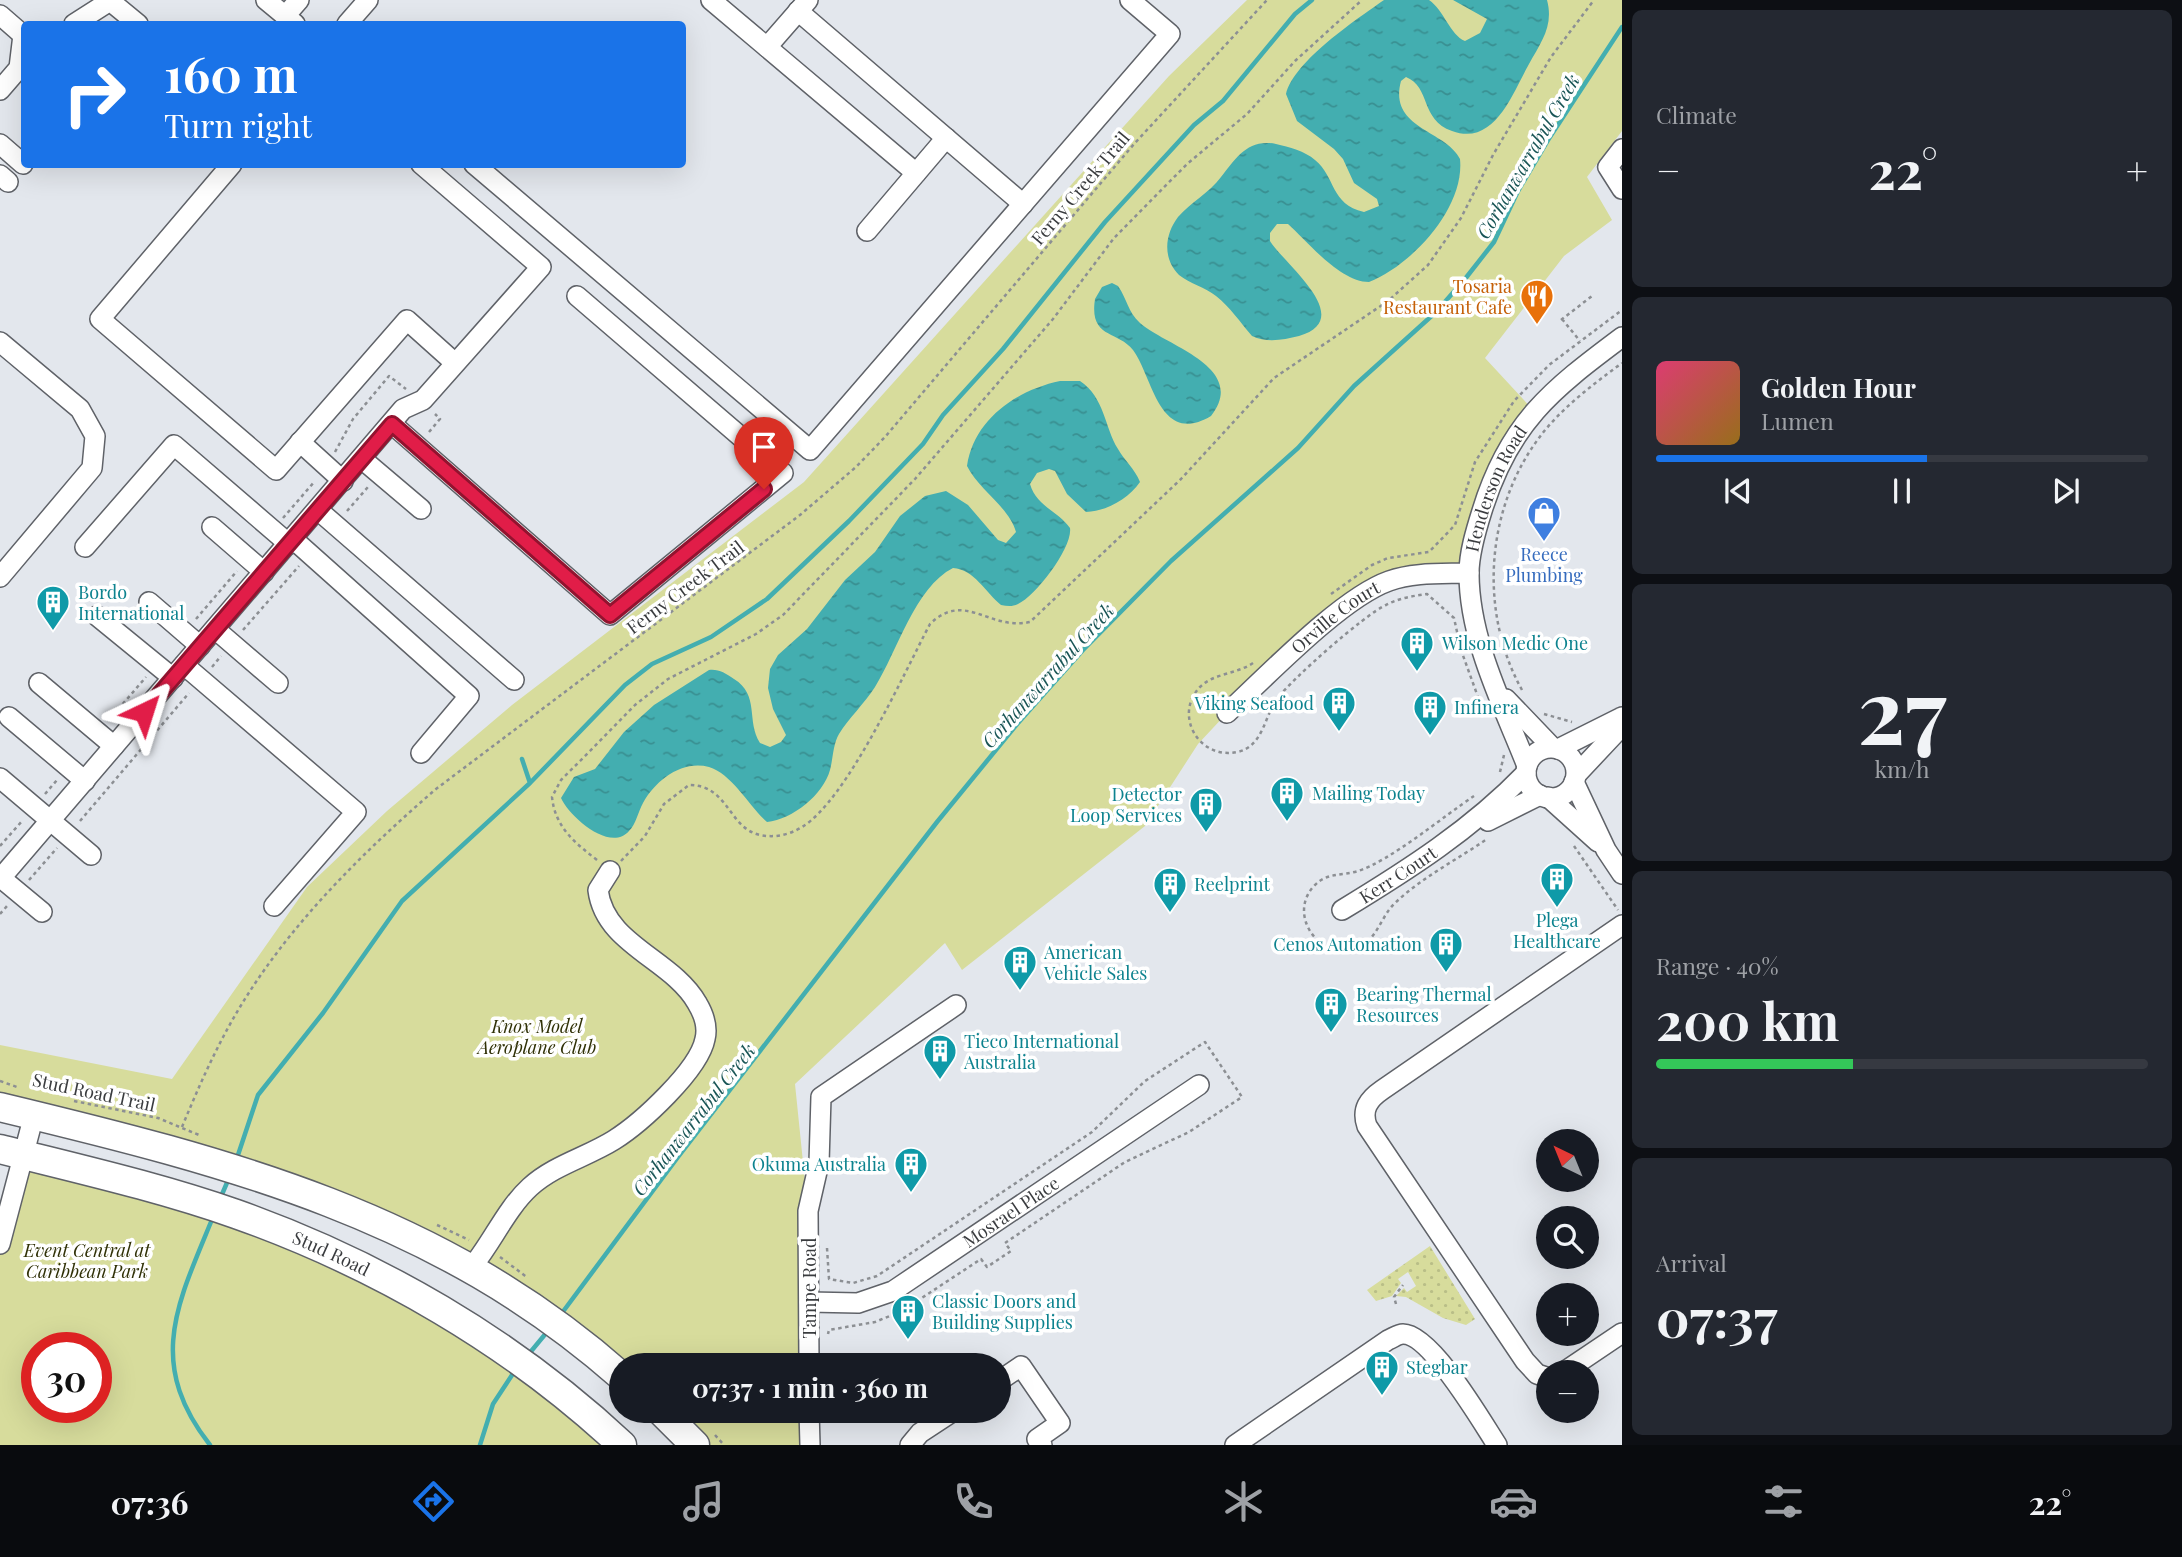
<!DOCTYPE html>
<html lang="en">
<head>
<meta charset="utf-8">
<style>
	:root { --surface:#171b24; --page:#242831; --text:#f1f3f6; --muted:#9ea1a6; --line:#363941; --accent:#1a73e8 }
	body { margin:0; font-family:"Playfair Display",serif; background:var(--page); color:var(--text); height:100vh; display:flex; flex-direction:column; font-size:26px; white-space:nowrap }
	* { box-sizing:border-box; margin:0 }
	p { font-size:23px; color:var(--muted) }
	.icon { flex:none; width:38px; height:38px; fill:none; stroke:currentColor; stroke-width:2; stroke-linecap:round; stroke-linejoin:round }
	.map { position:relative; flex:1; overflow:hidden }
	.sheet { display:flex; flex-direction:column; gap:10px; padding:10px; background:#0d0f14; width:560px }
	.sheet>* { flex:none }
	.guide { position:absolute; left:21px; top:21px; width:665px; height:147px; border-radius:7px; box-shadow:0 7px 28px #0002; background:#1a73e8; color:#fff; overflow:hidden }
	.needle { width:46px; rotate:317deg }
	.controls { position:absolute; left:1536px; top:1129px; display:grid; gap:14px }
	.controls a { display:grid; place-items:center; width:63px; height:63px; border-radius:50%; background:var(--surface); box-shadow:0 7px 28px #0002; font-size:35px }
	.speed { position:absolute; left:21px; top:1332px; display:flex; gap:14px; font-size:35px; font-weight:700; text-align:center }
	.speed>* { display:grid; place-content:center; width:91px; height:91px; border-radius:50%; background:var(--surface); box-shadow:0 7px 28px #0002; line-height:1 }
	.speed .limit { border:10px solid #d22; background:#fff; color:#111 }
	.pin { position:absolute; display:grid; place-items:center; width:60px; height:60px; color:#fff; margin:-72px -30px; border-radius:50% 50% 50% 0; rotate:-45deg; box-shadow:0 0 7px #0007 }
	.pin .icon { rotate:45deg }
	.me { position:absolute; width:77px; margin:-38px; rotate:41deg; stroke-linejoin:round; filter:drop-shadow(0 0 5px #0008) }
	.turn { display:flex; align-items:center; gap:24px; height:147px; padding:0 28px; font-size:32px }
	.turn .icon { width:91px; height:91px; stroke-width:2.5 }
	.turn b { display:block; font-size:49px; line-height:60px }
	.big { font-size:52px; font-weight:700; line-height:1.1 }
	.sheet .widget { flex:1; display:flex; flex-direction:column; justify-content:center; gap:10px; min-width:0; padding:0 24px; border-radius:10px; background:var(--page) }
	.sheet .dial { align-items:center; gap:0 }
	.dial b { font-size:91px; line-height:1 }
	.song { display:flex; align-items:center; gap:21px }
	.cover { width:84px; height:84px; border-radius:10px; background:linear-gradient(135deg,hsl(340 70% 55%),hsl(40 70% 35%)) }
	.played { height:7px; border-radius:4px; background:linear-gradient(90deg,var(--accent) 55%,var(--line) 55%) }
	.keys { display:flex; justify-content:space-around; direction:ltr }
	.heat { display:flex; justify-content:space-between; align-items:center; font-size:38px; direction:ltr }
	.charge { height:10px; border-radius:5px; background:linear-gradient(90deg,#34c759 40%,var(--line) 0) }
	.trip { position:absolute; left:609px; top:1353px; width:402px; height:70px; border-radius:35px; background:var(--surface); box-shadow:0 7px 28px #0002; font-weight:700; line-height:70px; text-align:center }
	.dock { display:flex; height:112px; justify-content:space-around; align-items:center; background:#090b0e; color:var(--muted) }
	.dock .icon { width:49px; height:49px }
	.dock .on { color:var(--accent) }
	.dock b { font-size:32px; color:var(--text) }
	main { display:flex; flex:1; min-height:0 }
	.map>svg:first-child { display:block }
</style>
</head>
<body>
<main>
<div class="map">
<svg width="1622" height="1445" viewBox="0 0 1622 1445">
	<defs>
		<pattern id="grass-dots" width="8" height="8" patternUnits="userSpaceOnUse" patternTransform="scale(1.75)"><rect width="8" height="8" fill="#d7dc9c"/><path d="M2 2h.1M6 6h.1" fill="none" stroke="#b9be87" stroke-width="1.8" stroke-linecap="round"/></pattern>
		<pattern id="water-ripples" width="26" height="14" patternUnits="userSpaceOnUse" patternTransform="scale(1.75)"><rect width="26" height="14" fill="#43aeb0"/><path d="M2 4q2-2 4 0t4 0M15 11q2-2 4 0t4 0" fill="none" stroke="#398f91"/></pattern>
	</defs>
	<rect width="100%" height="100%" fill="#e3e7ed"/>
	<path fill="url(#grass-dots)" d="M1430,1246L1475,1319L1466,1325L1443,1318L1406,1297L1396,1296L1404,1288L1407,1292L1416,1286L1408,1272L1398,1279L1401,1283L1392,1296L1376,1301L1367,1290Z"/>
	<path fill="#d7dc9c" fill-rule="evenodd" d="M1247,0H1622V131L1587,177L1612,220L1564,256L1485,358L1534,411L1502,457L1469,573L1390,581L1227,713L1198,744L1145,826L962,970L945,943L795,1084L808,1211L809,1365H621L428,1245L0,1107V1045L172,1079L307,887L387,811L512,705L804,482L1169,76Z
		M25,1155L353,1263L622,1445H0V1217ZM37,1348H96V1407H37Z
		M660,1411H809L807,1445H695Z"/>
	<path fill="url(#water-ripples)" d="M1384,0H1429C1444,10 1450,35 1465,41L1480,33L1487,19L1453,0H1547C1554,26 1541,42 1529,64C1513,92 1495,147 1452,131C1420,120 1431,87 1406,77L1401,81C1388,129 1446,130 1460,159C1465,208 1412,265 1369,282C1340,282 1308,242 1288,224H1277L1270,233V241C1283,263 1358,319 1299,336C1283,340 1267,343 1252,336C1240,322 1230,307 1216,296C1205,287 1190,284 1179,275C1162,258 1165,234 1178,217C1191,202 1209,193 1221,177C1236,158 1248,138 1276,144C1289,147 1305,151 1315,160C1336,177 1330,204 1364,212L1379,206L1377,199L1354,183L1343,159L1334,149L1297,121L1286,94C1294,61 1357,19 1384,0Z
		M1112,283L1118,286C1127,299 1128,312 1140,323C1166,346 1249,367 1211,416C1159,447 1153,377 1133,350C1117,330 1089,339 1095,299L1102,287Z
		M1060,381H1080C1105,398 1104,426 1118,449C1124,460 1135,469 1140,482C1128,499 1107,511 1086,512L1067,494L1055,471L1049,469L1037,473L1030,484C1036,506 1058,511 1070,528C1073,547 1036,596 1018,604C1012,607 1007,606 1001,605C986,593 974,569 953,568C915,587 897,652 875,687C864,704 849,718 839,734C833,744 833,759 830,770C823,795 793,819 767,822C749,806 732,774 709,767C682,760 656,780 643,803C638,812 636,824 629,831C610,853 569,816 561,798L574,777L595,769L624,732L654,705L709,670C719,669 725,673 734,679C760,695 746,721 760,743L770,747L781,742L786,735L773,709L768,688L770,669L778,655L807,629L845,580L875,552L900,516L925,496L946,491L968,505L998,540L1006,543L1016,532C1009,507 979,490 967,466C974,419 1017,390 1060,381Z"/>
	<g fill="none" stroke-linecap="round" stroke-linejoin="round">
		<path stroke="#43aeb0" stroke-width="4.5" d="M530,783L625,685L652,664L711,637L767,599L849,521L923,444L943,415L1003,349L1105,222L1194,125L1223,101L1295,14L1312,0
			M236,1161L258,1095L323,1013L402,901L530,783L522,759
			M220,1199L229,1178
			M559,1317L678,1157L937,822L1018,723L1083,650L1171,561L1298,448L1354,386L1436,312L1465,279L1494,242L1518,191L1548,140L1622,27
			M528,1355L547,1332
			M210,1445C145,1362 178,1303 213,1217
			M480,1445L493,1404L516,1369"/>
		<defs>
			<g id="minor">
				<path d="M266,0L295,24"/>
				<path d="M711,0L916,173"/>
				<path d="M798,11L1023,204"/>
				<path d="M0,15L23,35"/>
				<path d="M285,16L299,0"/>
				<path d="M74,24L110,1L138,24"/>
				<path d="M347,24L368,0"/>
				<path d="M767,47L808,0"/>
				<path d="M0,90L19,68L23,35"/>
				<path d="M0,144L23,164"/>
				<path d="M1622,149L1608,167L1622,189"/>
				<path d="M232,164L100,319L276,470L407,320L455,363"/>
				<path d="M474,164L810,450L1170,34L1130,0"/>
				<path d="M0,175L8,182"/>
				<path d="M867,231L946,138"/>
				<path d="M0,342L80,409L95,436L92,468L0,577"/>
				<path d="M392,424L610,615L783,473L577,296"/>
				<path d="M300,442L343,481"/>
				<path d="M362,459L421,509"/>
				<path d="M318,510L514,680"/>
				<path d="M212,527L264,572"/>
				<path d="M293,539L469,696L421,753"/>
				<path d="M85,547L174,445L289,544"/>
				<path d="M149,602L200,646"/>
				<path d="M97,616L173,678"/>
				<path d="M215,629L278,683"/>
				<path d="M184,665L356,812L274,906"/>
				<path d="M39,683L114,746"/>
				<path d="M1506,699L1552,747"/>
				<path id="s1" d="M1227,713C1267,676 1341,598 1389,581C1414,572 1443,574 1469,573"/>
				<path d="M9,717L85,781"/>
				<circle cx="1551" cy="773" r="25"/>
				<path d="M1558,749L1622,717"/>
				<path id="s2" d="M1527,766C1503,705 1469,640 1469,573C1469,553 1476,530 1482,511C1509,423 1551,390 1622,337"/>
				<path d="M1577,774L1622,726"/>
				<path d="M0,778L91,855"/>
				<path d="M1574,782L1606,850L1622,874"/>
				<path d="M1548,797L1598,842"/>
				<path d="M1488,821L1540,795"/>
				<path d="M1,878L42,912"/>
				<path d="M0,879L403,409L423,400L541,267L421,164"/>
				<path id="s3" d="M1342,910C1408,870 1472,829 1526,773"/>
				<path d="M0,1244L34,1115"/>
				<path d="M471,1268C492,1243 506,1209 530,1187C554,1165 587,1157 614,1140C641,1123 699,1070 705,1039C708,1027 703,1013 697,1003C672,959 605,945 598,890L610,871"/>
				<path id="s4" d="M809,1302L858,1303L893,1291L1199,1085"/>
				<path d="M809,1365L808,1211L819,1163L821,1097L956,1005"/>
				<path d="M1564,1372L1622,1333"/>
				<path d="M1549,1378L1537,1374L1525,1361L1367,1126C1361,1109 1369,1099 1382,1090L1622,925"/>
				<path d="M999,1381L1021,1366L1060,1423L1037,1439L1042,1445"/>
				<path d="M809,1410L810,1445"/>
				<path d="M910,1445L920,1433L955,1410"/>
				<path d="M1235,1445L1388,1340C1393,1338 1398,1334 1403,1334C1431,1334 1482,1422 1497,1445"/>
			</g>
			<g id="highway">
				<path d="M0,1107C229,1162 440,1216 621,1376"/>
				<path id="s5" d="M0,1149C79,1169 159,1187 236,1214C377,1264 512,1342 622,1445"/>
				<path d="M660,1410L695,1445"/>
			</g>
		</defs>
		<use href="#minor" stroke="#5f6268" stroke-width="22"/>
		<use href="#highway" stroke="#5f6268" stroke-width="31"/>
		<path stroke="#8c8f93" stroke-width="2.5" stroke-dasharray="3.5 3.5" stroke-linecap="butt" d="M1562,319L1580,341
			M1561,320L1592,296
			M429,432L440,419L435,414
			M335,452L353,419L389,376L406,389
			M347,511L368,487
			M283,518L315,481
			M1331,594L1372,565L1388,558L1429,552L1455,525L1475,462L1514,401L1549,365L1622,310
			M196,619L237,571
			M243,630L299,566
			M1253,663C1237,674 1214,673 1200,687C1173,715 1199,760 1237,752C1263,747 1264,717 1277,699C1292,679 1364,615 1386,605C1399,598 1413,596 1427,594L1454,618L1461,650L1478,697
			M212,667L221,656
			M1522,690C1477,609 1486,501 1546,429C1568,403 1595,383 1622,363
			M1544,714L1572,722
			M109,720L146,677
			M1500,772L1504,755
			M45,794L57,780
			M1474,796C1444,816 1390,861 1358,871C1342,876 1327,872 1314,886C1286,916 1322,964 1359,947C1378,938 1381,916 1395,903C1421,878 1458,859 1487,839
			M80,821L189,693
			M0,846L23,820
			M1574,846L1618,910
			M597,860C575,843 555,827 552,797L561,780L589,752L635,705L668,679L756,634L783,615L915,479L1053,319L1114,238L1187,164L1247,114L1295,61L1362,0
			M621,861L645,836L664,804L689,785C729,785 728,828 760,835C775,838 789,835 802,827C847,800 903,675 930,624C965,590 989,631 1030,622L1181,479L1274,378L1388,301L1428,265L1461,218L1493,155L1551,57L1594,0
			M29,880L57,848
			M0,914L7,906
			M0,1081L17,1087
			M74,1101L158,1118L199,1135
			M182,1127C199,1086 217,1045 240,1007C290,924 363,852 436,789L800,515L856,467L885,437L1134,144L1267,0
			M437,1225L469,1240
			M827,1248L829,1279L853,1283L877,1276L1092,1132L1145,1081L1205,1042L1242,1097L1189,1132L1125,1162L1005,1243L1011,1251L987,1267L981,1259L902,1311L875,1322L829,1330L828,1334
			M500,1257L528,1278
			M1396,1304L1394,1297L1403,1285
			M715,1435L724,1445"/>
		<use href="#minor" stroke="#fff" stroke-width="19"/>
		<use href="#highway" stroke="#fff" stroke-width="28"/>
	</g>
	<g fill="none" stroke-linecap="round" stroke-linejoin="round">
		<defs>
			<path id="route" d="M144,712L392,424L610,615L764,489"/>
		</defs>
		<use href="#route" stroke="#92132f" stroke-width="18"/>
		<use href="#route" stroke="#e11d48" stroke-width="12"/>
	</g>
	<defs>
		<symbol id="restaurant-pin" viewBox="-11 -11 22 30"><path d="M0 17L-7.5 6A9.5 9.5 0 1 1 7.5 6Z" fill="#e8710a" stroke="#fff"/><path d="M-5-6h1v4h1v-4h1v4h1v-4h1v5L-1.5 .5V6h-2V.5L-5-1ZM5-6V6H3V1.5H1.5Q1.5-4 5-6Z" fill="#fff"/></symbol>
		<symbol id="shop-pin" viewBox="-11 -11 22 30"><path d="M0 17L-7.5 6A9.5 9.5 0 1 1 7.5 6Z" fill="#3f7fe0" stroke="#fff"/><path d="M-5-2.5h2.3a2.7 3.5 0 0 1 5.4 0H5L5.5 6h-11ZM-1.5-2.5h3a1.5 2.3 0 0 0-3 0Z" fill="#fff"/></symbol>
		<symbol id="building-pin" viewBox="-11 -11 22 30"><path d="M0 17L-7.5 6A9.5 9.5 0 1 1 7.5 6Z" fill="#0f9aa8" stroke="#fff"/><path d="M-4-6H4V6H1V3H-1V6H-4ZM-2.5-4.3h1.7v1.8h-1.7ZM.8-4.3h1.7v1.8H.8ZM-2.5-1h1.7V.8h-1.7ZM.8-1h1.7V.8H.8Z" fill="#fff"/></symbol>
	</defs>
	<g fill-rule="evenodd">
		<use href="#restaurant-pin" x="1518" y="277" width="38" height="52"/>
		<use href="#shop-pin" x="1525" y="494" width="38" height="52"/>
		<use href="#building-pin" x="34" y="583" width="38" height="52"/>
		<use href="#building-pin" x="1398" y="624" width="38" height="52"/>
		<use href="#building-pin" x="1320" y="684" width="38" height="52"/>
		<use href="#building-pin" x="1411" y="688" width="38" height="52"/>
		<use href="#building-pin" x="1268" y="774" width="38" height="52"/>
		<use href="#building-pin" x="1187" y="785" width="38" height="52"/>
		<use href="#building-pin" x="1538" y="860" width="38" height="52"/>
		<use href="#building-pin" x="1151" y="865" width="38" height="52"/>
		<use href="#building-pin" x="1427" y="925" width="38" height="52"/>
		<use href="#building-pin" x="1001" y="943" width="38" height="52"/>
		<use href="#building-pin" x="1312" y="985" width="38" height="52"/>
		<use href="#building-pin" x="921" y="1032" width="38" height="52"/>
		<use href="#building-pin" x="892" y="1145" width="38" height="52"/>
		<use href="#building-pin" x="889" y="1292" width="38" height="52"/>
		<use href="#building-pin" x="1363" y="1348" width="38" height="52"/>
	</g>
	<g text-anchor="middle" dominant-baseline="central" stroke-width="7" stroke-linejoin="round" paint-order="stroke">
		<g font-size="18" fill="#3a3c3f" stroke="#fff">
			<text transform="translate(1080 188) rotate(-50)">Ferny Creek Trail</text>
			<text stroke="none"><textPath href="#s2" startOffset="292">Henderson Road</textPath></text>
			<text transform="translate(685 587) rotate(-37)">Ferny Creek Trail</text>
			<text stroke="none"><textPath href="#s1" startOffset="145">Orville Court</textPath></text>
			<text stroke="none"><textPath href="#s3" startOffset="66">Kerr Court</textPath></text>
			<text transform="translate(94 1092) rotate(12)">Stud Road Trail</text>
			<text stroke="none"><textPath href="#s4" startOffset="228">Mosrael Place</textPath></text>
			<text stroke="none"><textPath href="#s5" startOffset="348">Stud Road</textPath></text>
			<text transform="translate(809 1288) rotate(-90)">Tampe Road</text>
		</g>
		<g font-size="18" fill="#c56008" stroke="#fff" text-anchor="end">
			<text x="1512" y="286">Tosaria<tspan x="1512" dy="21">Restaurant Cafe</tspan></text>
		</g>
		<g font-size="18" fill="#366cbe" stroke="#fff">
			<text x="1544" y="554">Reece<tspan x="1544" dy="21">Plumbing</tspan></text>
		</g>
		<g font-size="18" fill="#0d838f" stroke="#fff" text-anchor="start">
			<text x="78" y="592">Bordo<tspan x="78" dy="21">International</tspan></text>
			<text x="1442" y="643">Wilson Medic One</text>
			<text x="1314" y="703" text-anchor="end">Viking Seafood</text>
			<text x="1454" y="707">Infinera</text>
			<text x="1312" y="793">Mailing Today</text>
			<text x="1182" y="794" text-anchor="end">Detector<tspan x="1182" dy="21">Loop Services</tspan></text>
			<text x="1194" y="884">Reelprint</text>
			<text x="1557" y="920" text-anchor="middle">Plega<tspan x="1557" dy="21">Healthcare</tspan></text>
			<text x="1422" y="944" text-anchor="end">Cenos Automation</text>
			<text x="1044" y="952">American<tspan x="1044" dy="21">Vehicle Sales</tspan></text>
			<text x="1356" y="994">Bearing Thermal<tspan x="1356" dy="21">Resources</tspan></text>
			<text x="964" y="1041">Tieco International<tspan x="964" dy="21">Australia</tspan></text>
			<text x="886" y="1164" text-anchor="end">Okuma Australia</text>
			<text x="932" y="1301">Classic Doors and<tspan x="932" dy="21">Building Supplies</tspan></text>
			<text x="1406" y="1367">Stegbar</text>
		</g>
		<g font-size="18" font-style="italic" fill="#303107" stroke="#fff">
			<text x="537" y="1026">Knox Model<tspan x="537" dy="21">Aeroplane Club</tspan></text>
			<text x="87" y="1250">Event Central at<tspan x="87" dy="21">Caribbean Park</tspan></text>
		</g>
		<g font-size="19" font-style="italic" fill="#195556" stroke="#fff">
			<text transform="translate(1527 156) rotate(-60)">Corhanwarrabul Creek</text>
			<text transform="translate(1047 675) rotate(-48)">Corhanwarrabul Creek</text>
			<text transform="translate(693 1119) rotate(-52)">Corhanwarrabul Creek</text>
		</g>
	</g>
</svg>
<div class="controls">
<a><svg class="needle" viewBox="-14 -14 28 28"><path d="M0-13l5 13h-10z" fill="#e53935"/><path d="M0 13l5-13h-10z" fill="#9ea1a6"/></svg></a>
<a><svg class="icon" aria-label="search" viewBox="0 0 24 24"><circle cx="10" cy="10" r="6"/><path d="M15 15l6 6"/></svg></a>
<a>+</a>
<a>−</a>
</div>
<div class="speed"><div class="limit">30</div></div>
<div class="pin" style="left:764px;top:489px;background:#d93025"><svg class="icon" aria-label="arrive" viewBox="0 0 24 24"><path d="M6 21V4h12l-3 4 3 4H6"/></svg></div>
<svg class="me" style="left:144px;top:712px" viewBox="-20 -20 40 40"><path d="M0-17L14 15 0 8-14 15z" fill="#e11d48" stroke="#fff" stroke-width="4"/></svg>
<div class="trip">07:37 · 1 min · 360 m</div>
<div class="guide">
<div class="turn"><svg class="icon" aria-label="right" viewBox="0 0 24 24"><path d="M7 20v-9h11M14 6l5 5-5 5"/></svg><div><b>160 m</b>Turn right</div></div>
</div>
</div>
<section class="sheet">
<div class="widget"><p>Climate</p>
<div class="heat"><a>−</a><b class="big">22°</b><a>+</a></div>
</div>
<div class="widget">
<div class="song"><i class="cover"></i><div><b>Golden Hour</b><p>Lumen</p></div></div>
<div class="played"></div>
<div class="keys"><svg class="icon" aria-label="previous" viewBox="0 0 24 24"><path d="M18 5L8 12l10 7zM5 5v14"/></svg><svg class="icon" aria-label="pause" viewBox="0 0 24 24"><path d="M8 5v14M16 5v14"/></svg><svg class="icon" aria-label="next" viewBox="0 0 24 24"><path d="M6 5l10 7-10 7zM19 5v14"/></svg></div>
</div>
<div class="widget dial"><b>27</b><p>km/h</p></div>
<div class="widget"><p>Range · 40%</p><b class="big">200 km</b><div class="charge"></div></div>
<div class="widget"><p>Arrival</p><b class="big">07:37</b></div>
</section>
</main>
<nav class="dock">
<b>07:36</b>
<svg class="icon on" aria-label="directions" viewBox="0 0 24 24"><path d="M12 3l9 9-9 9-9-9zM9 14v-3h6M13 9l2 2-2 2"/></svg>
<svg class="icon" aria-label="music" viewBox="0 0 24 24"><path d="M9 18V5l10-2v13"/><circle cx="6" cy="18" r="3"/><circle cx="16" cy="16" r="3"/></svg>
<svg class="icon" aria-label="phone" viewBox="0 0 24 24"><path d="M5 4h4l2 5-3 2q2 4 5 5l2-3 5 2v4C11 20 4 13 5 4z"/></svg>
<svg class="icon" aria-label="climate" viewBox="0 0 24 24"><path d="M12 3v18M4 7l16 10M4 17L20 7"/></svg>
<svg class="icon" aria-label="car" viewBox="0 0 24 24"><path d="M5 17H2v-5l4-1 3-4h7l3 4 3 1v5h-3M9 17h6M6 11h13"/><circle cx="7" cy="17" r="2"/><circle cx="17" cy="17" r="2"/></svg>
<svg class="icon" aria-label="filters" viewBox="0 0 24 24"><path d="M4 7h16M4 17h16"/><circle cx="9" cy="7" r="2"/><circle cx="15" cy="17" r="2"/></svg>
<b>22°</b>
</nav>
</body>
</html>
